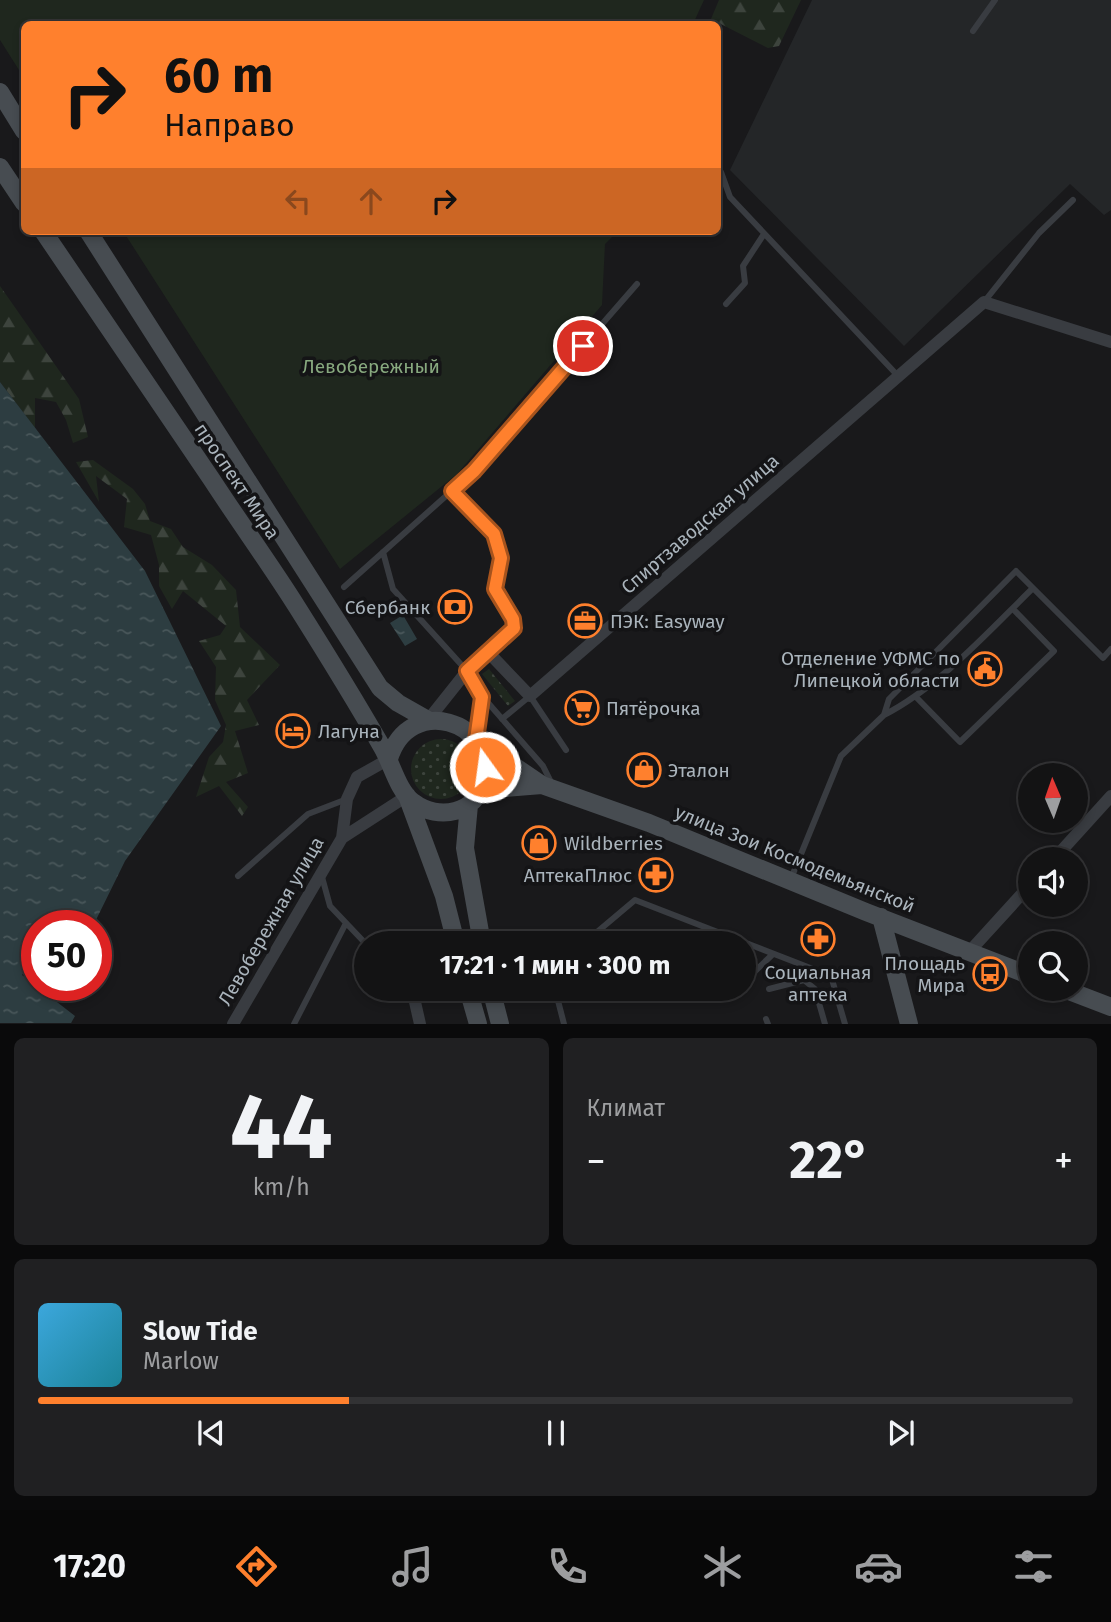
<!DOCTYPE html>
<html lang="ru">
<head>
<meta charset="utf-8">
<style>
	:root { --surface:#131314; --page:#202022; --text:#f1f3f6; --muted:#9d9ea0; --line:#323234; --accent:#ff802d }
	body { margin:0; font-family:"Fira Sans",sans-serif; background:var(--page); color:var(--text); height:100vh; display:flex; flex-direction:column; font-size:26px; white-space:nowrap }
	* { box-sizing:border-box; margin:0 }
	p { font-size:23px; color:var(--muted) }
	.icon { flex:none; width:38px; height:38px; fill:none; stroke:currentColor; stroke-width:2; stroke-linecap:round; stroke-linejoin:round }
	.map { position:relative; height:1024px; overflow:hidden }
	.sheet { display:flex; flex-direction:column; gap:14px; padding:14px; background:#0a0a0b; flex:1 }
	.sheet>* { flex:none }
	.top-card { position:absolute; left:21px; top:21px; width:700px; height:214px; border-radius:10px; box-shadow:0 4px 10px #0003,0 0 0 2px var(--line); background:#ff802d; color:#111; overflow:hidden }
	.needle { width:46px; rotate:358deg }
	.tools { position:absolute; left:1018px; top:763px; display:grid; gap:14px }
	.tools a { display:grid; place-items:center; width:70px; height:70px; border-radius:50%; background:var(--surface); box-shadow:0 4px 10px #0003,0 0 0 2px var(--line); font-size:35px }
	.speed { position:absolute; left:21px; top:910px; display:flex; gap:14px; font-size:35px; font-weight:700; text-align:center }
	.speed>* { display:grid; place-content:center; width:91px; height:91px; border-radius:50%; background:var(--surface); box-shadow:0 4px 10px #0003,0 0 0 2px var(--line); line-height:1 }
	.speed .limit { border:10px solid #d22; background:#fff; color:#111 }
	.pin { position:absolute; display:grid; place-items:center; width:60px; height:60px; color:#fff; margin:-30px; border:4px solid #fff; border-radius:50%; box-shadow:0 2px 7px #0007 }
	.me { position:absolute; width:77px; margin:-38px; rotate:346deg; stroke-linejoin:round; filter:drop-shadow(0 0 5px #0008) }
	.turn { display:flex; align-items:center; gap:24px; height:147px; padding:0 28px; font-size:32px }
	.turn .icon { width:91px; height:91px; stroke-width:2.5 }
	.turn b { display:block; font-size:49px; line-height:60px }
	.lanes { display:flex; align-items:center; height:66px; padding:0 28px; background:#0003; justify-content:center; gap:35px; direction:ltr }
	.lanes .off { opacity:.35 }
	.big { font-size:52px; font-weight:700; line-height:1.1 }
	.sheet .card { flex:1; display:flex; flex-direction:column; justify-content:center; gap:10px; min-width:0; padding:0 24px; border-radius:10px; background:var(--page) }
	.sheet .dial { align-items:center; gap:0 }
	.dial b { font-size:91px; line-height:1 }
	.song { display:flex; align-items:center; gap:21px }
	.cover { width:84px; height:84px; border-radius:10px; background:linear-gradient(135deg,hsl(200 70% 55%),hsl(190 70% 35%)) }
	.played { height:7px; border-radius:4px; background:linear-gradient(90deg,var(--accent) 30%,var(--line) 30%) }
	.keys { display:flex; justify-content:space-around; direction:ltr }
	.heat { display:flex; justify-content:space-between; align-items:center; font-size:38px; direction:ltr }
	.sheet .tiles { flex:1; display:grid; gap:14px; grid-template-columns:1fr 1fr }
	.card:last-child { grid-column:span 2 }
	.trip { position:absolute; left:354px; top:931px; width:402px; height:70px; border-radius:35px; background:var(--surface); box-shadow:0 4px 10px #0003,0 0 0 2px var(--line); font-weight:700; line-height:70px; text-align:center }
	.tabs { display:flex; height:112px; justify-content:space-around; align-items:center; background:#080808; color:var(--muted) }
	.tabs .icon { width:49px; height:49px }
	.tabs .current { color:var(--accent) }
	.tabs b { font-size:32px; color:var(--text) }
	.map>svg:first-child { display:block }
</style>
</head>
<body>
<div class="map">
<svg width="1111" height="1024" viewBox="0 0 1111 1024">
	<defs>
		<pattern id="grass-dots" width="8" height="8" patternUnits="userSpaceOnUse" patternTransform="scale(1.75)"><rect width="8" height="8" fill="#1f271e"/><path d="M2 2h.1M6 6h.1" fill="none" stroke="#3d443d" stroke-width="1.8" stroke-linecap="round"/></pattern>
		<pattern id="forest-firs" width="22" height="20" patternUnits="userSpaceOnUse" patternTransform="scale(1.75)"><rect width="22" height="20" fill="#1f271e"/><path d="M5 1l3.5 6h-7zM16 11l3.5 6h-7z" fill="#3d443d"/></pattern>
		<pattern id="water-ripples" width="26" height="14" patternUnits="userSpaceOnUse" patternTransform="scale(1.75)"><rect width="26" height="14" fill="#2d3d41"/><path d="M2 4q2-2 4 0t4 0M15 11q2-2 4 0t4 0" fill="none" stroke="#49575a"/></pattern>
	</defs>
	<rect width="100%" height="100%" fill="#19191b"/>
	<path fill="#242628" d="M812,0H1111V210L1104,215L1070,184L904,346L730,170Z"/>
	<path fill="url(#grass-dots)" d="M489,669L515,701L508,706L482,674Z
		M411 769a30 30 0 1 1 60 0a30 30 0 1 1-60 0Z"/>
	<path fill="url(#forest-firs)" d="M719,0H801L779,46L768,48L711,19Z
		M0,286L79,399L88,437L73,443L66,420L56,402L35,398V428L0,382Z
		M93,460L133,489L145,504L150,521L171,529L183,547L212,565L236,590L240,627L280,665L247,700L259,725L235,731L248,773L226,782L248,807L242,816L219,786L196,797L209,757L223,742L226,725L215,700L216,667L199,641L220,635L226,626L183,591L172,609L159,586V565L151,535L124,527L127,499L96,476L99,502L76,462Z"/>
	<path fill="#1f271e" d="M0,0H704L693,24H24V78L0,40Z
		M123,231H618L605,244L602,305L457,474L340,569Z"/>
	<path fill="url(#water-ripples)" d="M0,382L145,571L221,726L125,861L93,926H86L68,915L59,926H37V956L22,975L75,1016L71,1023H0Z
		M403,615L417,639L405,646L390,623Z"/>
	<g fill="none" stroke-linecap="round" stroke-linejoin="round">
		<path stroke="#393c41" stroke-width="6" d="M973,31L995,0
			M721,172L730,197L899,377
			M984,302L1039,233L1073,200
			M726,304L745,283L743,266L764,234
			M452,490L494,533L501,558L495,589L513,619L514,628L489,653
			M383,552L393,589L467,671
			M344,587L474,471L637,284
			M483,697L543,766L552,784
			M916,697L960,742L1054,651L1013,609
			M884,715C939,687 989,631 1033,588
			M502,719L530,696L566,750
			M238,876L308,814L347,799
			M322,877L330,906L366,944
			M790,881L841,756L884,715L889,699L1016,571L1103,658L1111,649
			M584,943L635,900L831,976L845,1024
			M744,975L750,976L773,954
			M405,989L415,1002L451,989
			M555,989L564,1024
			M769,989L804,980L815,989L825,1024
			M766,1019L768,1024
			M294,1024L346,923"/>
		<path stroke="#393c41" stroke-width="12" d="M428,720L467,671
			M476,740L482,697L467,671L489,653L530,696L984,302L1111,342
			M342,838L407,796
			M1054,859L1111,796
			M969,952L1031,884
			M415,1002L420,1024
			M233,1024L342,838L347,799L357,777L389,759"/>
		<path stroke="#474c51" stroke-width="18" d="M0,92L24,131
			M0,167L24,203
			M43,231C99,314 156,397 212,480C240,523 270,564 297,607C326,653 355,700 382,747C392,764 398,791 413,802C439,822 477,813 484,780C497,721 409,693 389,759
			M88,231L380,688L398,703L428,720
			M476,740L542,785L649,823L866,912L1031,976
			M478,794L493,789L542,785
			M407,796L444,896L456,943
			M469,805L465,848L482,943
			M881,917L909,1024
			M468,989L478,1024
			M491,989L500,1024
			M1064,989L1111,1007"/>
	</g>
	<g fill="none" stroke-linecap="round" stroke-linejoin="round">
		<defs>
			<path id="route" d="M485,767L483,754L476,740L482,697L467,671L514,628L513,619L495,589L501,558L494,534L452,491L474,471L583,346"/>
		</defs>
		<use href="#route" stroke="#a6531d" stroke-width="18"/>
		<use href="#route" stroke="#ff802d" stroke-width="12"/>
	</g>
	<defs>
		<symbol id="bank-ring" viewBox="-11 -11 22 22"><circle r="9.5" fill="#141416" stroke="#ff802d" stroke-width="1.5"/><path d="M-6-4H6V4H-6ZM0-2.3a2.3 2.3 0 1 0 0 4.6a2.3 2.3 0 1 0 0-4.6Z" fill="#ff802d"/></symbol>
		<symbol id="office-ring" viewBox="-11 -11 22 22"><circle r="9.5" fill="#141416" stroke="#ff802d" stroke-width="1.5"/><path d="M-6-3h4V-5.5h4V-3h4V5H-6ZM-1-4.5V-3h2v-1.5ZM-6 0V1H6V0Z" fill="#ff802d"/></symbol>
		<symbol id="civic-ring" viewBox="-11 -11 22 22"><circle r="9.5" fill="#141416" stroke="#ff802d" stroke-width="1.5"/><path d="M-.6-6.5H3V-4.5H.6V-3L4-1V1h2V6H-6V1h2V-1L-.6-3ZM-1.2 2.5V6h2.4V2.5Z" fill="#ff802d"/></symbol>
		<symbol id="supermarket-ring" viewBox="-11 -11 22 22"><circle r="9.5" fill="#141416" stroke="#ff802d" stroke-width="1.5"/><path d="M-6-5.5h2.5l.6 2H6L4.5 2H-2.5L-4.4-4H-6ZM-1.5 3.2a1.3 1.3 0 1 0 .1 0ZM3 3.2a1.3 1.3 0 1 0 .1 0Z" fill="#ff802d"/></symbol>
		<symbol id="hotel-ring" viewBox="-11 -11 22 22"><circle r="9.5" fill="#141416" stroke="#ff802d" stroke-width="1.5"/><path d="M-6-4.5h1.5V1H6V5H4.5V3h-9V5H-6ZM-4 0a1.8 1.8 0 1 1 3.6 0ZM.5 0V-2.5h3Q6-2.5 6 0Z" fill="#ff802d"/></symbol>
		<symbol id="shop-ring" viewBox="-11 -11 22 22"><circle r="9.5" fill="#141416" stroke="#ff802d" stroke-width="1.5"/><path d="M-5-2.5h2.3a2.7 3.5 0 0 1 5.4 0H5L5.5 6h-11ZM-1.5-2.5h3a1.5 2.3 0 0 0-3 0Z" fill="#ff802d"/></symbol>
		<symbol id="pharmacy-ring" viewBox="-11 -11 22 22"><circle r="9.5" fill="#141416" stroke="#ff802d" stroke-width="1.5"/><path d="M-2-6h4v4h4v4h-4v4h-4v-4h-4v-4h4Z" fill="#ff802d"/></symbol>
		<symbol id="bus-ring" viewBox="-11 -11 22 22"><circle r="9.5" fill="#141416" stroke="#ff802d" stroke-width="1.5"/><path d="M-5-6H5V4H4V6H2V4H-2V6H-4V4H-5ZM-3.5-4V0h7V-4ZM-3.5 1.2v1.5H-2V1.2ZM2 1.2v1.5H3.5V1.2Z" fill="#ff802d"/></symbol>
	</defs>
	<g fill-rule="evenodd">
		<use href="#bank-ring" x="436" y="588" width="38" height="38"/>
		<use href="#office-ring" x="566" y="602" width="38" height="38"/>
		<use href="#civic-ring" x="966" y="650" width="38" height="38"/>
		<use href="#supermarket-ring" x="563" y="689" width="38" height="38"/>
		<use href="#hotel-ring" x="274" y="712" width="38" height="38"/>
		<use href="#shop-ring" x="625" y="751" width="38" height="38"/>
		<use href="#shop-ring" x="520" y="824" width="38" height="38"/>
		<use href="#pharmacy-ring" x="637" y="856" width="38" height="38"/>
		<use href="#pharmacy-ring" x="799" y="920" width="38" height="38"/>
		<use href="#bus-ring" x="971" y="955" width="38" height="38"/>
	</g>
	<g text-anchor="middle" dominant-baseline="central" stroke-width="7" stroke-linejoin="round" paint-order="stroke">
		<g font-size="19" fill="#88a97f" stroke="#141416">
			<text x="371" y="366">Левобережный</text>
		</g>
		<g font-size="19" fill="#aab4bc" stroke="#141416">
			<text transform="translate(237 481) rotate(56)">проспект Мира</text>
			<text transform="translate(700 524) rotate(-41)">Спиртзаводская улица</text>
			<text transform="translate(795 859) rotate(22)">улица Зои Космодемьянской</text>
			<text transform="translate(271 921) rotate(-60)">Левобережная улица</text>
		</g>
		<g font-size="19" fill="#aab4bc" stroke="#141416" text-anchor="start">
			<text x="430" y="607" text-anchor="end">Сбербанк</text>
			<text x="610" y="621">ПЭК: Easyway</text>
			<text x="960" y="658" text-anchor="end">Отделение УФМС по<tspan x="960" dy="22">Липецкой области</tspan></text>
			<text x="606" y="708">Пятёрочка</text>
			<text x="318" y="731">Лагуна</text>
			<text x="668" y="770">Эталон</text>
			<text x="564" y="843">Wildberries</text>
			<text x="632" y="875" text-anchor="end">АптекаПлюс</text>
			<text x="965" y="963" text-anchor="end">Площадь<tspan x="965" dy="22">Мира</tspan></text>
			<text x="818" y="972" text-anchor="middle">Социальная<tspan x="818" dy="22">аптека</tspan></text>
		</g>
	</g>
</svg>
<div class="tools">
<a><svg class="needle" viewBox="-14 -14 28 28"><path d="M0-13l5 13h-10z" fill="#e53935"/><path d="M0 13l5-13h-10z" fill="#9d9ea0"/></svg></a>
<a><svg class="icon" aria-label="sound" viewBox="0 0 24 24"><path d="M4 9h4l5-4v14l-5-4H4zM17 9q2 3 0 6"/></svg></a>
<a><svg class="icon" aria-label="search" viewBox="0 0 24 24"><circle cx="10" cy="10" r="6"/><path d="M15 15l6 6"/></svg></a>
</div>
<div class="speed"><div class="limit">50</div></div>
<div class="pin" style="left:583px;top:346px;background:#d93025"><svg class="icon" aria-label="arrive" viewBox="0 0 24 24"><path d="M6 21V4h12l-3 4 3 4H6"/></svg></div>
<svg class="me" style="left:485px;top:767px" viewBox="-20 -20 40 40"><circle r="17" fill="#ff802d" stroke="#fff" stroke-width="3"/><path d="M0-11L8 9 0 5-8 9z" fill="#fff"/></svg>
<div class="trip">17:21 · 1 мин · 300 m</div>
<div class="top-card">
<div class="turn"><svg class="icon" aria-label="right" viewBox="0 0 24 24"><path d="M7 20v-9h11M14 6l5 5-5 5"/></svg><div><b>60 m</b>Направо</div></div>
<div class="lanes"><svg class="icon off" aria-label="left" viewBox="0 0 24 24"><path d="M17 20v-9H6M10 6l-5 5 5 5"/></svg><svg class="icon off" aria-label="ahead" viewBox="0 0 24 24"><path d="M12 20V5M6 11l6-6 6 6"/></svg><svg class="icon" aria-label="right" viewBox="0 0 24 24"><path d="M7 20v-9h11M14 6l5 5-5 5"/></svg></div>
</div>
</div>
<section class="sheet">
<div class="tiles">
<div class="card dial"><b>44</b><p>km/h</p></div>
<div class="card"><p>Климат</p>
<div class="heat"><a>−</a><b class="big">22°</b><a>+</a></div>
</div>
<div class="card">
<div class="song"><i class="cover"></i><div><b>Slow Tide</b><p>Marlow</p></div></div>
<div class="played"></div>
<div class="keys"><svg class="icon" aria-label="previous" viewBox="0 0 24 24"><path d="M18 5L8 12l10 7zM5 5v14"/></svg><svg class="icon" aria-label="pause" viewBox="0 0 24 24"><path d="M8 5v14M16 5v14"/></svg><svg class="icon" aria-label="next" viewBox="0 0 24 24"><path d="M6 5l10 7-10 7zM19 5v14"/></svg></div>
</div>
</div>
</section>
<nav class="tabs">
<b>17:20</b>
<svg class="icon current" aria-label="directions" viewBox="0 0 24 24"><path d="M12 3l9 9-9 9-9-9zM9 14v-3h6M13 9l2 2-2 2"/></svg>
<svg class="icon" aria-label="music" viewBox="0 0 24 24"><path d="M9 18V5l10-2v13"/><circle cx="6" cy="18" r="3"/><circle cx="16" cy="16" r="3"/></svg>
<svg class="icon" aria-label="phone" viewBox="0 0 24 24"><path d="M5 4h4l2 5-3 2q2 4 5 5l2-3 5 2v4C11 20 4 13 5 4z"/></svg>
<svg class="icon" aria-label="climate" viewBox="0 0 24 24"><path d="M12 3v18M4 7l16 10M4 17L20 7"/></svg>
<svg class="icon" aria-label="car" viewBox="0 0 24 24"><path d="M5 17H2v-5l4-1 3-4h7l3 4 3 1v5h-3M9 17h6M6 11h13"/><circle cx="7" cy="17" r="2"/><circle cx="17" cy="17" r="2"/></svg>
<svg class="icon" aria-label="filters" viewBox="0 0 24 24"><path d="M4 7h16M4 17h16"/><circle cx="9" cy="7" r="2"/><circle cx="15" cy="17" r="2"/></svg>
</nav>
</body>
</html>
